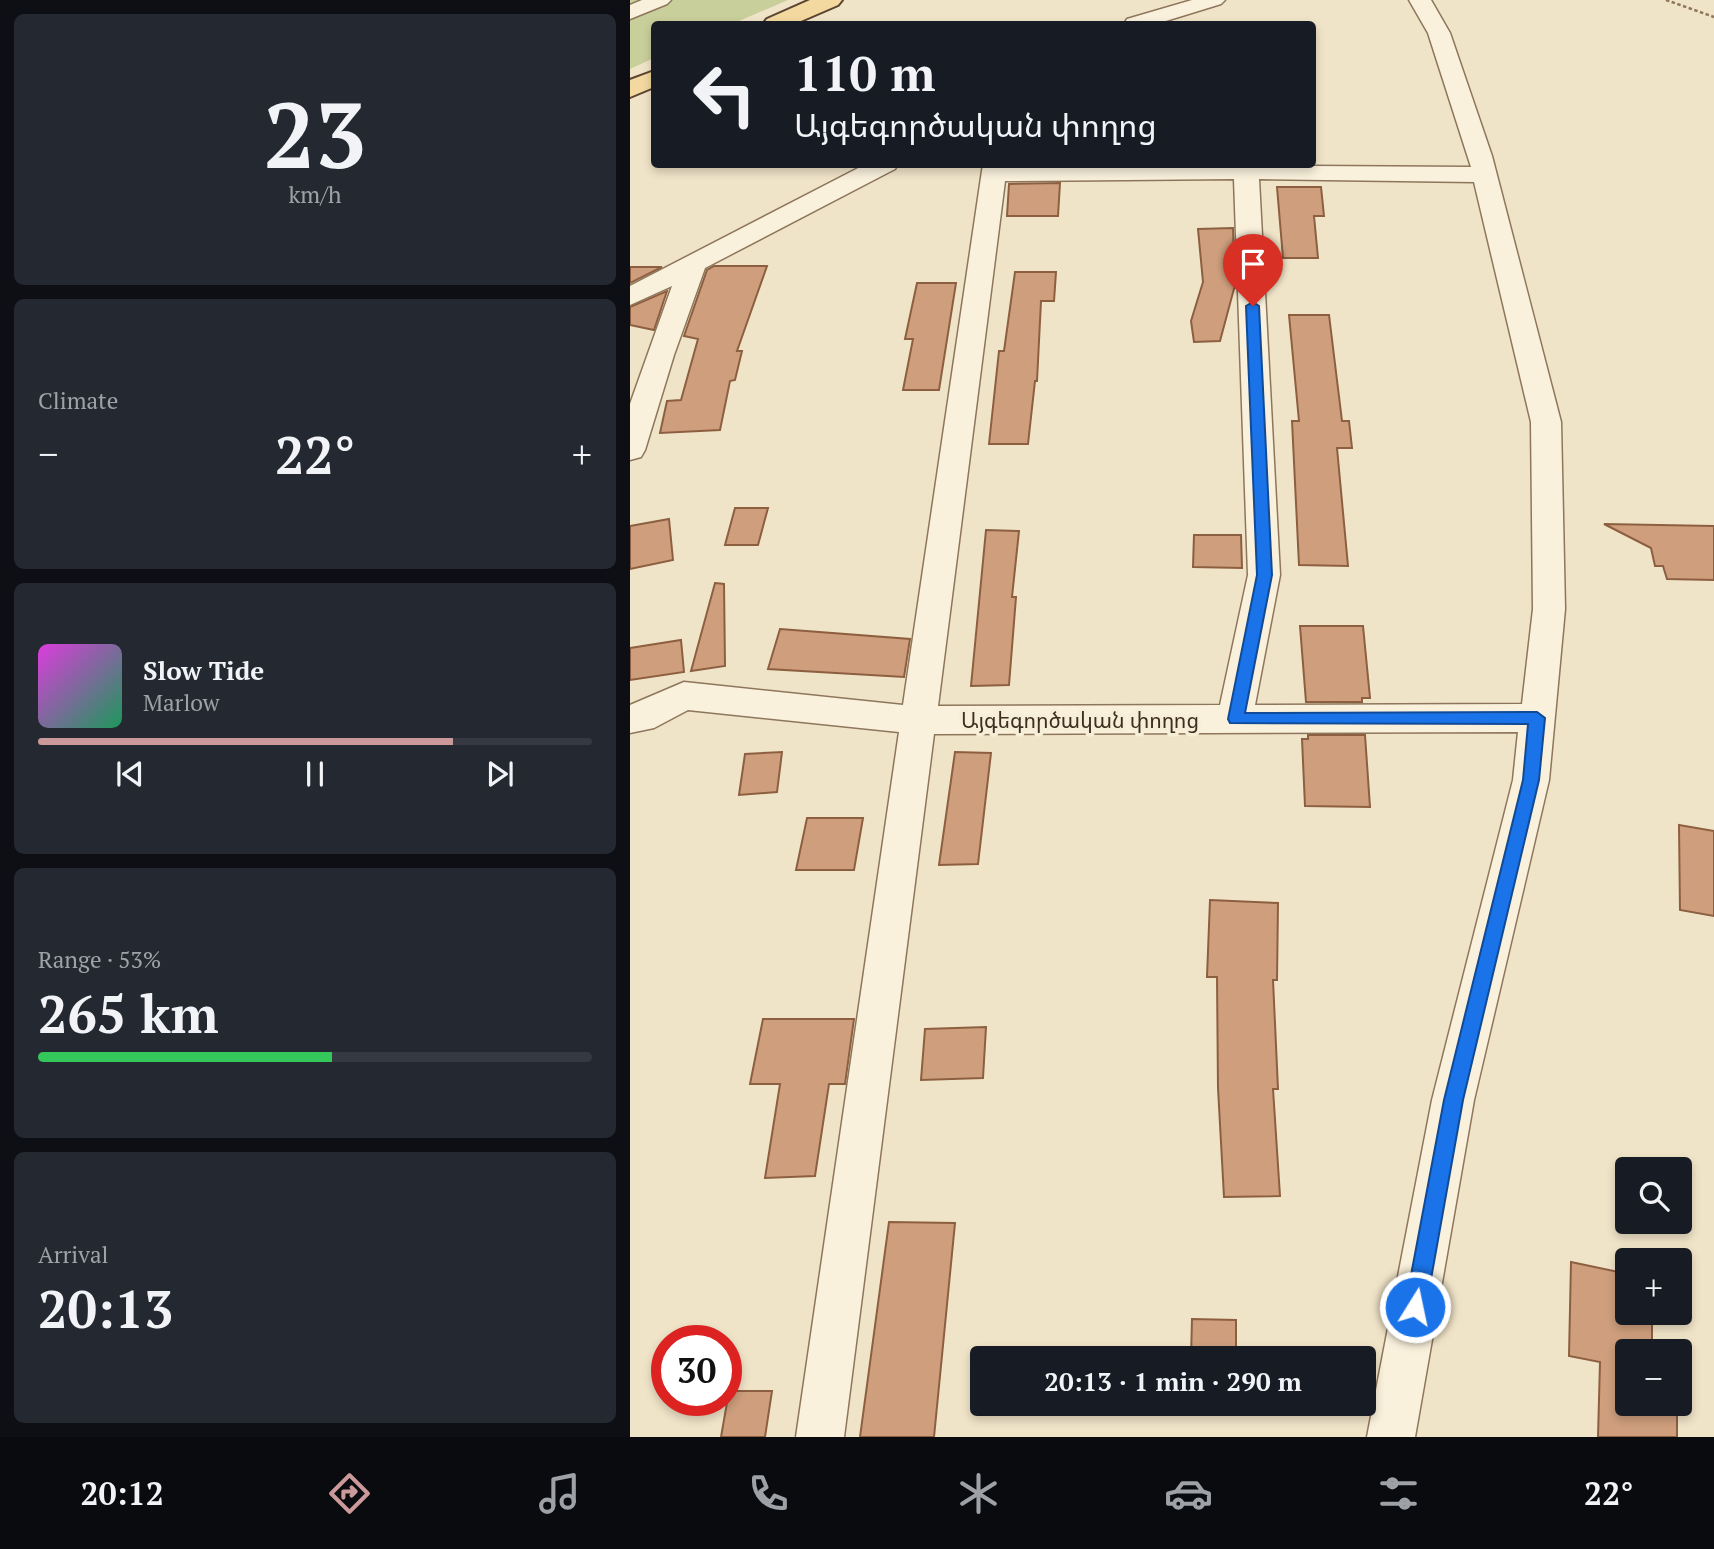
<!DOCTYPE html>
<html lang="en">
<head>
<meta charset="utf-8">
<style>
	:root { --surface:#171b24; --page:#242831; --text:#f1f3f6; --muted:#9ea1a6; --line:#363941; --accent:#cc999b }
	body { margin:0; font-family:"PT Serif","Noto Sans Armenian",serif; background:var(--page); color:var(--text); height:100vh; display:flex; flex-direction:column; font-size:26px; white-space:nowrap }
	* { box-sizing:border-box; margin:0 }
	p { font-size:23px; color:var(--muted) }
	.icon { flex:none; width:38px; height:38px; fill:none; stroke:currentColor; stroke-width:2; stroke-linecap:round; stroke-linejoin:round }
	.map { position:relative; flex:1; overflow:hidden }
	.details { display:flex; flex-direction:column; gap:14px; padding:14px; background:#0d0f14; width:630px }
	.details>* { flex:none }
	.top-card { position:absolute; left:21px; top:21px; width:665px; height:147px; border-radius:7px; box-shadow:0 4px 10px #0003; background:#171b24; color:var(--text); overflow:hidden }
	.buttons { position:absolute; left:985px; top:1157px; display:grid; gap:14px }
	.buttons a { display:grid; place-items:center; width:77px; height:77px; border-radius:7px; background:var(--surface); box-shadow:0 4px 10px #0003; font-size:35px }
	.speed { position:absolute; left:21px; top:1325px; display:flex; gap:14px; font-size:35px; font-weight:700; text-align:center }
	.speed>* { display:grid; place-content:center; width:91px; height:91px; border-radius:50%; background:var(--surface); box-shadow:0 4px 10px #0003; line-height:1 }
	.speed .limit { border:10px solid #d22; background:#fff; color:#111 }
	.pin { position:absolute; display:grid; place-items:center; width:60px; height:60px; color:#fff; margin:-72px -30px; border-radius:50% 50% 50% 0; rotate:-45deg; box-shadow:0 0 7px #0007 }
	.pin .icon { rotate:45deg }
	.me { position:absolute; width:77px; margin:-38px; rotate:10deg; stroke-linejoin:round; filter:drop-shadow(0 0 5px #0008) }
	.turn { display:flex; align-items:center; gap:24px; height:147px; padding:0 28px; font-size:32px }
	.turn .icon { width:91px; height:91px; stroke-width:2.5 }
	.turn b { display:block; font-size:49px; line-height:60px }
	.big { font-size:52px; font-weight:800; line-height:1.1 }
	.details .card { flex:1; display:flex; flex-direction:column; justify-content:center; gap:10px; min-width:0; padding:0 24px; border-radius:10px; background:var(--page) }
	.details .dial { align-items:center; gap:0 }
	.dial b { font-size:91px; line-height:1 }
	.song { display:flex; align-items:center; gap:21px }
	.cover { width:84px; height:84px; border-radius:10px; background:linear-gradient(135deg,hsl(300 70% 55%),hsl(150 70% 35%)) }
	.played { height:7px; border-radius:4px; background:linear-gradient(90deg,var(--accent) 75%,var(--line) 75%) }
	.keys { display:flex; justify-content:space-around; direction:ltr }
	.heat { display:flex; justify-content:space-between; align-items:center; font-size:38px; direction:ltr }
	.charge { height:10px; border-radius:5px; background:linear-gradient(90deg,#34c759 53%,var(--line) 0) }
	.trip { position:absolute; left:340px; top:1346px; width:406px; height:70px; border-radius:7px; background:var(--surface); box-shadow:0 4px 10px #0003; font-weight:800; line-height:70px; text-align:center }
	.tab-bar { display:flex; height:112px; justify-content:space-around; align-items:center; background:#090b0e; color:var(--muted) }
	.tab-bar .icon { width:49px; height:49px }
	.tab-bar .current { color:var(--accent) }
	.tab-bar b { font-size:32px; color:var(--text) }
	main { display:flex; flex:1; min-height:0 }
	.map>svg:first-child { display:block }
</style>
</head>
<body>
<main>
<section class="details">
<div class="card dial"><b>23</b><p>km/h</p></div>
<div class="card"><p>Climate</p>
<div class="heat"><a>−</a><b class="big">22°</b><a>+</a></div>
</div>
<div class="card">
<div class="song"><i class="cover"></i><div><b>Slow Tide</b><p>Marlow</p></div></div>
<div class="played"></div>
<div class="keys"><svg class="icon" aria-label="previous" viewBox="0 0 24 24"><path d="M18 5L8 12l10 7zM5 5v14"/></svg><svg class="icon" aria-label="pause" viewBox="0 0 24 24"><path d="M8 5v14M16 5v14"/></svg><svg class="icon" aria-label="next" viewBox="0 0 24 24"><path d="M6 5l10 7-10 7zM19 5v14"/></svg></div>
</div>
<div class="card"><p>Range · 53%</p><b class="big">265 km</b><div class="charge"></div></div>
<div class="card"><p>Arrival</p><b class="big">20:13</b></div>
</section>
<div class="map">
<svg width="1084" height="1437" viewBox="0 0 1084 1437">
	<rect width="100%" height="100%" fill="#f0e4c8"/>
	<path fill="#c9cf9b" d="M0,0H158L102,24H24V58L0,69Z"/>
	<path fill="#cf9f7d" stroke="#8d5f41" stroke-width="2" d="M430,183L428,216H377L379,184Z
		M647,187H691L694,216H684L688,258H653Z
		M603,228L605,285L590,341L564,342L561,321L573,282L568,229Z
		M84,266H137L107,351H112L105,380L100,381L90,430L30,433L37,401L51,400L68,339L54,336L77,270Z
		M0,267H32L0,283Z
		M385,272H426L424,301H411L407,381H405L398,444H359L369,351H374Z
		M287,283H326L309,390H273L283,339H275Z
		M37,291L24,330L0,325V307Z
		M659,315H699L712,421H719L722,448H707L718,566L669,565L662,421H669Z
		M105,508H138L128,545H95Z
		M39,519L43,560L0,569V526Z
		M974,524L1084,526V580L1037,579L1033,566H1025L1021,548Z
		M356,530L389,531L382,597H386L379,685L341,686Z
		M564,535H611L612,568L563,567Z
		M85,583L94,584L95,666L61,671Z
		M670,626H733L740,698H732V702H676Z
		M150,629L280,639L274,677L138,669Z
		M51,640L54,672L0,680V648Z
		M678,735H735L740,807L675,806L672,739H678Z
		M152,752L147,792L109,795L115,754Z
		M325,752L361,753L348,864L309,865Z
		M177,818H233L224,870H166Z
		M1049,825L1084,831V916L1050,910Z
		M580,900L648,903L647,980H643L648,1089H643L650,1196L594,1197L588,1088L587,977H577Z
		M133,1019H224L215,1084H199L185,1176L135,1178L150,1084H120Z
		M356,1027L353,1078L291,1080L295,1029Z
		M259,1222L325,1223L304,1437H230Z
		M941,1262L998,1274V1312H1022V1351H998V1404H1047V1437H968L970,1362L939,1356Z
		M562,1319L606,1320V1358H561Z
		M99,1391H142L135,1437H91Z"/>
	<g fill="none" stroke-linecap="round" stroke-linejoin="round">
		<defs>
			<path id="minor" d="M12,0H41L37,4L0,19V5Z
				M562,0H595L591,4L526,24H494L497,19Z
				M779,0H801L820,33L862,156L931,422L935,609L919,780L844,1100L785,1437H737L802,1100L883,780L888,732L304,734L214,1437H166L269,732L58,710L24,728L0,733V705L54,682L273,705L353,164L841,167L798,33ZM604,179L618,575L590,705L308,706L375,181ZM629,179L844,182L901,422L903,609L892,704L625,705L650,575Z
				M236,164H268L265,169L75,268L44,355L15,450L11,457L0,460V404L42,286L0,305V286Z"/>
			<path id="major" d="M180,0H212L208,5L164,24H133L137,19Z
				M24,71V87L0,97V80Z"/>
		</defs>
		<use href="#minor" stroke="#8d765c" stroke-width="3"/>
		<use href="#major" stroke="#5b4430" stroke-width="4"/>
		<path stroke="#8d765c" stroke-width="2.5" stroke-dasharray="3.5 2.5" stroke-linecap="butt" d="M1036,0L1084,17"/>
		<use href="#minor" fill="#faf1dc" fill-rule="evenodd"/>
		<use href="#major" fill="#f3d9a0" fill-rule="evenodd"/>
	</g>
	<path fill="#1a73e8" stroke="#114b97" stroke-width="2" d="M623,302L629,306L642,575L615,713L907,712L915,718L909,780L833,1100L796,1307L793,1315L785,1318L778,1315L775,1307L814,1100L893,780L898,724L600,723L598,719L627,575L616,306Z"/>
	<g text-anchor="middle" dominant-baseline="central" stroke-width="7" stroke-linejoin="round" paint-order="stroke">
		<g font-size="21" fill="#3d2e20" stroke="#f7eed8">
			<text x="450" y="720">Այգեգործական փողոց</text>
		</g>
	</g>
</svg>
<div class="buttons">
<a><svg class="icon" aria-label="search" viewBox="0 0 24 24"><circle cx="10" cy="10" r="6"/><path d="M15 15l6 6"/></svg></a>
<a>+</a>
<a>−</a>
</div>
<div class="speed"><div class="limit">30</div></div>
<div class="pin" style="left:623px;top:306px;background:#d93025"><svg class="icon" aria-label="arrive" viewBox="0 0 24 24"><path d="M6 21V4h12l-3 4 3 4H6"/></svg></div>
<svg class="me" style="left:785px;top:1307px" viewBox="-20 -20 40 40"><circle r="17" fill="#1a73e8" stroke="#fff" stroke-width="3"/><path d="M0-11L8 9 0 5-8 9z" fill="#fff"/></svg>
<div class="trip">20:13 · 1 min · 290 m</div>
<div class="top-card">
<div class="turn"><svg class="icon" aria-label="left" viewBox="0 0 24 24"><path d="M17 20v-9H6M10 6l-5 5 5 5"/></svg><div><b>110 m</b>Այգեգործական փողոց</div></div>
</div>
</div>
</main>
<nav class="tab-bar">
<b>20:12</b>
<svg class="icon current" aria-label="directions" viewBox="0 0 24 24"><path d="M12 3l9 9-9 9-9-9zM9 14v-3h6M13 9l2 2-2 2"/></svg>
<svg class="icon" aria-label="music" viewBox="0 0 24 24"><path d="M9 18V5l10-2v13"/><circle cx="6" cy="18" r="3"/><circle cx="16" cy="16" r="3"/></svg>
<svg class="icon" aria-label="phone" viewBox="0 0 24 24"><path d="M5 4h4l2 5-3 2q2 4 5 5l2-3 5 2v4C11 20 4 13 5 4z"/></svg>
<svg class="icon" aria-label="climate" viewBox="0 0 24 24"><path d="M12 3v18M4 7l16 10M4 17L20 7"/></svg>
<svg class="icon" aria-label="car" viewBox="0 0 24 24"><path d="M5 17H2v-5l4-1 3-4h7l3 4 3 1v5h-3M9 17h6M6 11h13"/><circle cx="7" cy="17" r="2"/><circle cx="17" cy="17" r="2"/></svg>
<svg class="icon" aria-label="filters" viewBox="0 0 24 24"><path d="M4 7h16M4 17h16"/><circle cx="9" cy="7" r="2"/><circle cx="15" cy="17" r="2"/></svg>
<b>22°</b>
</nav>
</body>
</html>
